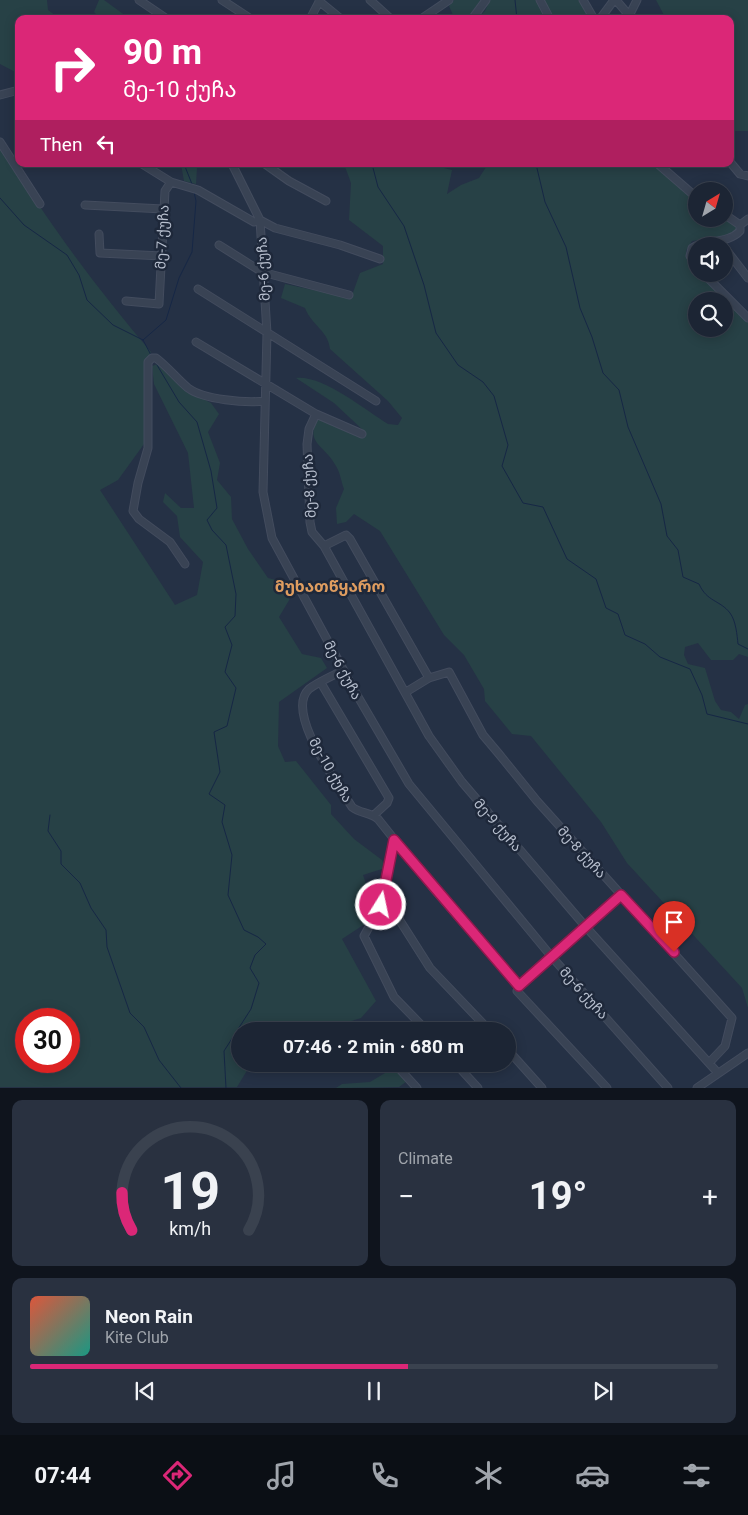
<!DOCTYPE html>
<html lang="en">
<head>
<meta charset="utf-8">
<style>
	:root { --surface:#1c2534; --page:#293140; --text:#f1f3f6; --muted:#a0a5ac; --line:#3a424f; --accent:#db2777 }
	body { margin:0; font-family:Roboto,"Noto Sans Georgian",sans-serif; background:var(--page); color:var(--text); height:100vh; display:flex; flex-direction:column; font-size:19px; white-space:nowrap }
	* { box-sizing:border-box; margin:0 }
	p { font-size:16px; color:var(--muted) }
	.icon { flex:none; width:28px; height:28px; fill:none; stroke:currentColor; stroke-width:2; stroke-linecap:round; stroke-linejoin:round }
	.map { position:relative; height:1088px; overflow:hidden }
	.panel { display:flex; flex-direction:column; gap:12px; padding:12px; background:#0f141d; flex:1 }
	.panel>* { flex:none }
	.top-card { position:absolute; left:15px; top:15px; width:719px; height:152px; border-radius:10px; box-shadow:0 2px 12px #0003,0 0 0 1px var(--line); background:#db2777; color:#fff; overflow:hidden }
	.needle { width:32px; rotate:37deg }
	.fabs { position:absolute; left:688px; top:182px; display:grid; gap:10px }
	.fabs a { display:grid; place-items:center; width:45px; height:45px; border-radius:50%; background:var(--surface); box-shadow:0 2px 12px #0003,0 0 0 1px var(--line); font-size:25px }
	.speed { position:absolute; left:15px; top:1008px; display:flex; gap:10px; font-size:25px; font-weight:700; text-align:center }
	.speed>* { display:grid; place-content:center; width:65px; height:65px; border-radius:50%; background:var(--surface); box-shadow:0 2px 12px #0003,0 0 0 1px var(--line); line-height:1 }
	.speed .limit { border:8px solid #d22; background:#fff; color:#111 }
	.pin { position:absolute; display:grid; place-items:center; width:42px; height:42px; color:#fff; margin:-51px -21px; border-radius:50% 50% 50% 0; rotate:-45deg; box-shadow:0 0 5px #0007 }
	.pin .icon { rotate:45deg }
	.me { position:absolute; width:55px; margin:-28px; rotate:10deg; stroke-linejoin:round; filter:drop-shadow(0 0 4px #0008) }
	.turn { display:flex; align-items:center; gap:18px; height:105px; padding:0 25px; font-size:22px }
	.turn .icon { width:65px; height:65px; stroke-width:2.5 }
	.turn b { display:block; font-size:35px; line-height:42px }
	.then { display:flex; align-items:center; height:48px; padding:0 25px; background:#0003; gap:10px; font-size:19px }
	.big { font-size:38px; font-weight:700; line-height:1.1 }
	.panel .widget { flex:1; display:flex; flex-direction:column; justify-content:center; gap:8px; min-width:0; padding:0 18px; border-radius:10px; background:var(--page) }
	.panel .dial { align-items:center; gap:0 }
	.dial svg { height:130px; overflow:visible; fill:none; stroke:var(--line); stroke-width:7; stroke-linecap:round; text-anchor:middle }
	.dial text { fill:var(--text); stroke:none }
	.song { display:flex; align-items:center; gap:15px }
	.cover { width:60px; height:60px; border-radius:8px; background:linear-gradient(135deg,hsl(10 70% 55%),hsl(170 70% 35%)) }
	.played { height:5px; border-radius:2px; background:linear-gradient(90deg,var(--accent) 55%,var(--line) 55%) }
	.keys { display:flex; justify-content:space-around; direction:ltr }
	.heat { display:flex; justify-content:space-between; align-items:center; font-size:28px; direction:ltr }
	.panel .tiles { flex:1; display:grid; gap:12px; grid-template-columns:1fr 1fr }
	.widget:last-child { grid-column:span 2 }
	.trip { position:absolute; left:231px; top:1022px; width:285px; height:50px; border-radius:25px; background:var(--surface); box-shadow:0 2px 12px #0003,0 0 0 1px var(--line); font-weight:700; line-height:50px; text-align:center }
	.dock { display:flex; height:80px; justify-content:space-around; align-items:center; background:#0b0f15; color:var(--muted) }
	.dock .icon { width:35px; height:35px }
	.dock .active { color:var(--accent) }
	.dock b { font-size:22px; color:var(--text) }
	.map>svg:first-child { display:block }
</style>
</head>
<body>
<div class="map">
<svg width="748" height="1088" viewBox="0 0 748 1088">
	<rect width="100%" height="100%" fill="#253145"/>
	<path fill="#274146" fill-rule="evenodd" d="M0,0H47L48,10L60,19H19V74L0,64Z
		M99,0H104L130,19H101L94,12Z
		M454,0H481L467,19H444L453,15L449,6Z
		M490,0H537L547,19H477L485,11Z
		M543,0H581L592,19H554Z
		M656,0H748V131H730V19H666Z
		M0,143C44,218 95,286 151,352L144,363V444L118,480L100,490L175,605L197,595L203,562L180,537L177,516L163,502L165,493L181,508H194L188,453L154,384L152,366L158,364L186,390L211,403L219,414L208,432L220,463L217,480L231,497L232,519L248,549L268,578L289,583L294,592L279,617L302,654L321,658L327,668L279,702L278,746L285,762L296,761L331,805V814L354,839L382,860L385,868L363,875L375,910L371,920L342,939L376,1001L361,1018L319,1031H240V1064H251L237,1087H0ZM26,1019H69V1061H26Z
		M181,164H195L197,168L196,184L184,181Z
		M344,164H428L452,170L447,194L461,185L479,178L488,164H656L696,200V219H724V216L736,224L738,229L730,235L692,241L686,251L690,263L696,269V274H701L748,321V657L739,654L733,660H711L698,643L685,647L684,655L688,664L705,668L715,701L721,710L731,712L739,719L745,705L748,704V1008L742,988L627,863L601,822L531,736L512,734L485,701L484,689L464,655L444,635L380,531L354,514L346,522L337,524L336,508L344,489C341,481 340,472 336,466C325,445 304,443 318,418L359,435L364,431L334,403L296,378C323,375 365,410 388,424L398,425L402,418L388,401L330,349C328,330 312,326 305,308L281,298L285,284L351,298L360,273L383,264V246L349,220L351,183ZM696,301H724V329H696Z
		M395,1067L407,1081L399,1087L336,1088L342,1084L370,1082Z"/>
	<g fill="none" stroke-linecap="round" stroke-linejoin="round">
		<path stroke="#162745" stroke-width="1" d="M515,0L517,19
			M184,164L192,184
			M372,164L378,187L404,226L424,285L436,333L458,365L483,382L494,396L508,445L502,466L523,503L543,507L567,559L596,579L606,608L618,614L625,635L645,644L660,657L690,669L702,695L707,714L748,724
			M536,164L545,202L566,247L580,308L592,337L603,373L619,390L628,427L661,504L667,536L678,550L683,577L699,584C707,602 720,600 730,613C736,621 737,635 738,644L748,649
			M0,198L24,225L67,255L79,275L87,300L113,325L143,340L151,355
			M143,340L166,320L179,278L192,252L196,201L194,192
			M157,365L179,402L197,422L211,471L217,508L207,520L212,530L226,545L236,594L235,616L225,627L232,645L225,672L236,688L227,726L214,732L220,772L209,794L225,805L222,822L232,855L228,895L244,930L258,937L266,944L255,955L250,968L259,983L251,1009L224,1051L226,1088
			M50,815L48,831L61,851V864L80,883L91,908L106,930L107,947L130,1013L144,1027L159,1060L181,1088"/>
		<defs>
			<path id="minor" d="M139,0L167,19
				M222,0L251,19
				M370,0L391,19
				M540,0L550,19
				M583,0L594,19
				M616,0L627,13L631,12L637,0
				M319,1L341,19
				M310,19L320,0
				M421,19L449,0
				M472,19L486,0
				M600,19L614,0
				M0,95L19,90
				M0,142L40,204
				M730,162L740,174L748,176
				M142,164L171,182
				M232,164L260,220L267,333L263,492L272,538L357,695L409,784L551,956L668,1088
				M265,164L289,181L326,201
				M658,164L696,197
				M85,205L163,209
				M260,220L275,228L340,245L380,259
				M740,225L748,219
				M99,234L100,253L162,256
				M219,245L262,272L349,295
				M724,247L748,278
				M696,265L690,256L692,248C706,239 728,244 740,231V225L724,214
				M704,274L748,318
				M198,289L376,401
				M126,301L159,304L165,191L171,182L198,190L254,222L260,220
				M196,342L316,414L362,434
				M316,414L309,429L307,444L310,522L312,532L324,546L429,736L462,782L585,926L717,1072
				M324,546L346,535L350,539L429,678
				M185,564L170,542L139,519L133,511L138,483L148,448V362L152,358H156C168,367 177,379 188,388C204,400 246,403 265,401
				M343,670C333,676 318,682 309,689C284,712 339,785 352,807C361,814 370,812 378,819L433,888L519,986L517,991L607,1088
				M321,683L389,798L387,803L374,815
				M406,692L429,678L449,672L483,735L499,754L537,801L732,1018L725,1046L709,1063
				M394,840L383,894L430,968L490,1031
				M383,894L381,905L364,936L394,997L427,1031
				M519,986L621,895
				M360,1027L365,1031
				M508,1050L542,1088
				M395,1064L417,1088
				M456,1064L478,1088
				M697,1088L748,1053"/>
		</defs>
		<use href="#minor" stroke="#434c5e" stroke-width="9"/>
		<use href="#minor" stroke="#394354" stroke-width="7"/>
	</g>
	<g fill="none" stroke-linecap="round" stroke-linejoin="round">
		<defs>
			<path id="route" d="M381,905L394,840L519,986L621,895L674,952"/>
		</defs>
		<use href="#route" stroke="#8e194d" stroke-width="12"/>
		<use href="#route" stroke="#db2777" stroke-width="9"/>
	</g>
	<g text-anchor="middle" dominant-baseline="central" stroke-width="5" stroke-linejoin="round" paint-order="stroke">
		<g font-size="14" fill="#b7bfce" stroke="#1e283a">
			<text transform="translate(162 237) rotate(-87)">მე-7 ქუჩა</text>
			<text transform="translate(263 269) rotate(-93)">მე-6 ქუჩა</text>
			<text transform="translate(309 486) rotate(-93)">მე-8 ქუჩა</text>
			<text transform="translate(343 670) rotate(62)">მე-6 ქუჩა</text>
			<text transform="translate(331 770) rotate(60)">მე-10 ქუჩა</text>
			<text transform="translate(498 825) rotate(49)">მე-9 ქუჩა</text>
			<text transform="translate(582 852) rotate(48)">მე-8 ქუჩა</text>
			<text transform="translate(584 993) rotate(48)">მე-6 ქუჩა</text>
		</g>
		<g font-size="16" font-weight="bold" fill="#df9d60" stroke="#1e283a">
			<text x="330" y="586">მუხათწყარო</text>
		</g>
	</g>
</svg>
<div class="fabs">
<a><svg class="needle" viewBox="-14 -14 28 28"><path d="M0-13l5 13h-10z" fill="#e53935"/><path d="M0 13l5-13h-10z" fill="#a0a5ac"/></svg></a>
<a><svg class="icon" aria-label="sound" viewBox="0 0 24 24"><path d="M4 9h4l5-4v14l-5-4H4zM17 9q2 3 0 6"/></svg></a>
<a><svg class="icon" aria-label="search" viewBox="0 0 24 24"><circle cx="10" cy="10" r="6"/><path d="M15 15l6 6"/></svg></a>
</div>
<div class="speed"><div class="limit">30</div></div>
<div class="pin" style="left:674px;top:952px;background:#d93025"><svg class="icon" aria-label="arrive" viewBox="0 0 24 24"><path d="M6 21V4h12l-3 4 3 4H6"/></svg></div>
<svg class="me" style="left:381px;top:905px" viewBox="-20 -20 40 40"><circle r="17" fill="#db2777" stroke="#fff" stroke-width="3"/><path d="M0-11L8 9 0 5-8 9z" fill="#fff"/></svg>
<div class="trip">07:46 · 2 min · 680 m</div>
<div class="top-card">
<div class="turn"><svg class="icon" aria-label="right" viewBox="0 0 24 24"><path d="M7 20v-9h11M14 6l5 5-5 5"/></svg><div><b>90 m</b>მე-10 ქუჩა</div></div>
<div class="then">Then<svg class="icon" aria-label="left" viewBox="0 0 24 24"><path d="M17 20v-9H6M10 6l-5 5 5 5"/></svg></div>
</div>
</div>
<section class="panel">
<div class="tiles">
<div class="widget dial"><svg viewBox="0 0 100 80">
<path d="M14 69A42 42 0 1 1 86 69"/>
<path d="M14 69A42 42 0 0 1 8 46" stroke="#db2777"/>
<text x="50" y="56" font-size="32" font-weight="700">19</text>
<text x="50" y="72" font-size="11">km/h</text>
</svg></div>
<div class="widget"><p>Climate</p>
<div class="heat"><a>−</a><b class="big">19°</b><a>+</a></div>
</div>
<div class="widget">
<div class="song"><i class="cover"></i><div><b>Neon Rain</b><p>Kite Club</p></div></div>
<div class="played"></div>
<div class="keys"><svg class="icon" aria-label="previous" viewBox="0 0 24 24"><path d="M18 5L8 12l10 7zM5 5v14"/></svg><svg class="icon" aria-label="pause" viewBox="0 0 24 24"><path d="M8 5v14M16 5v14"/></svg><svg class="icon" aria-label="next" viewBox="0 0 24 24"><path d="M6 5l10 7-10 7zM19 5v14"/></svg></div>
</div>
</div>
</section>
<nav class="dock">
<b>07:44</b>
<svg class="icon active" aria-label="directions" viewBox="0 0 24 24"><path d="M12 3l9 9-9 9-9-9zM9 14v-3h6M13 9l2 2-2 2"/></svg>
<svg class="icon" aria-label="music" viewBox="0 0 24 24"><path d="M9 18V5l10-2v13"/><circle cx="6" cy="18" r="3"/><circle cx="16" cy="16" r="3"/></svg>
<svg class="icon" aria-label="phone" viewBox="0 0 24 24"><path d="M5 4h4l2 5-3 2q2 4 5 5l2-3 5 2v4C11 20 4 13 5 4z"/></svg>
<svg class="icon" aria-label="climate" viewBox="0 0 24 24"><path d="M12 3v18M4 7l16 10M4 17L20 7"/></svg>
<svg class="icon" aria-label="car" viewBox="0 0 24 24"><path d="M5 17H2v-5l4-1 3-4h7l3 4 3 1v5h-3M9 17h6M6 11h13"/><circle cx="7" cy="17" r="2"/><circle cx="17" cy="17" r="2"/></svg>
<svg class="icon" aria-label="filters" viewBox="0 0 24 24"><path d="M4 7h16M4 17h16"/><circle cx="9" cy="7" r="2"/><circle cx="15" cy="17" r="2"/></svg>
</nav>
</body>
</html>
